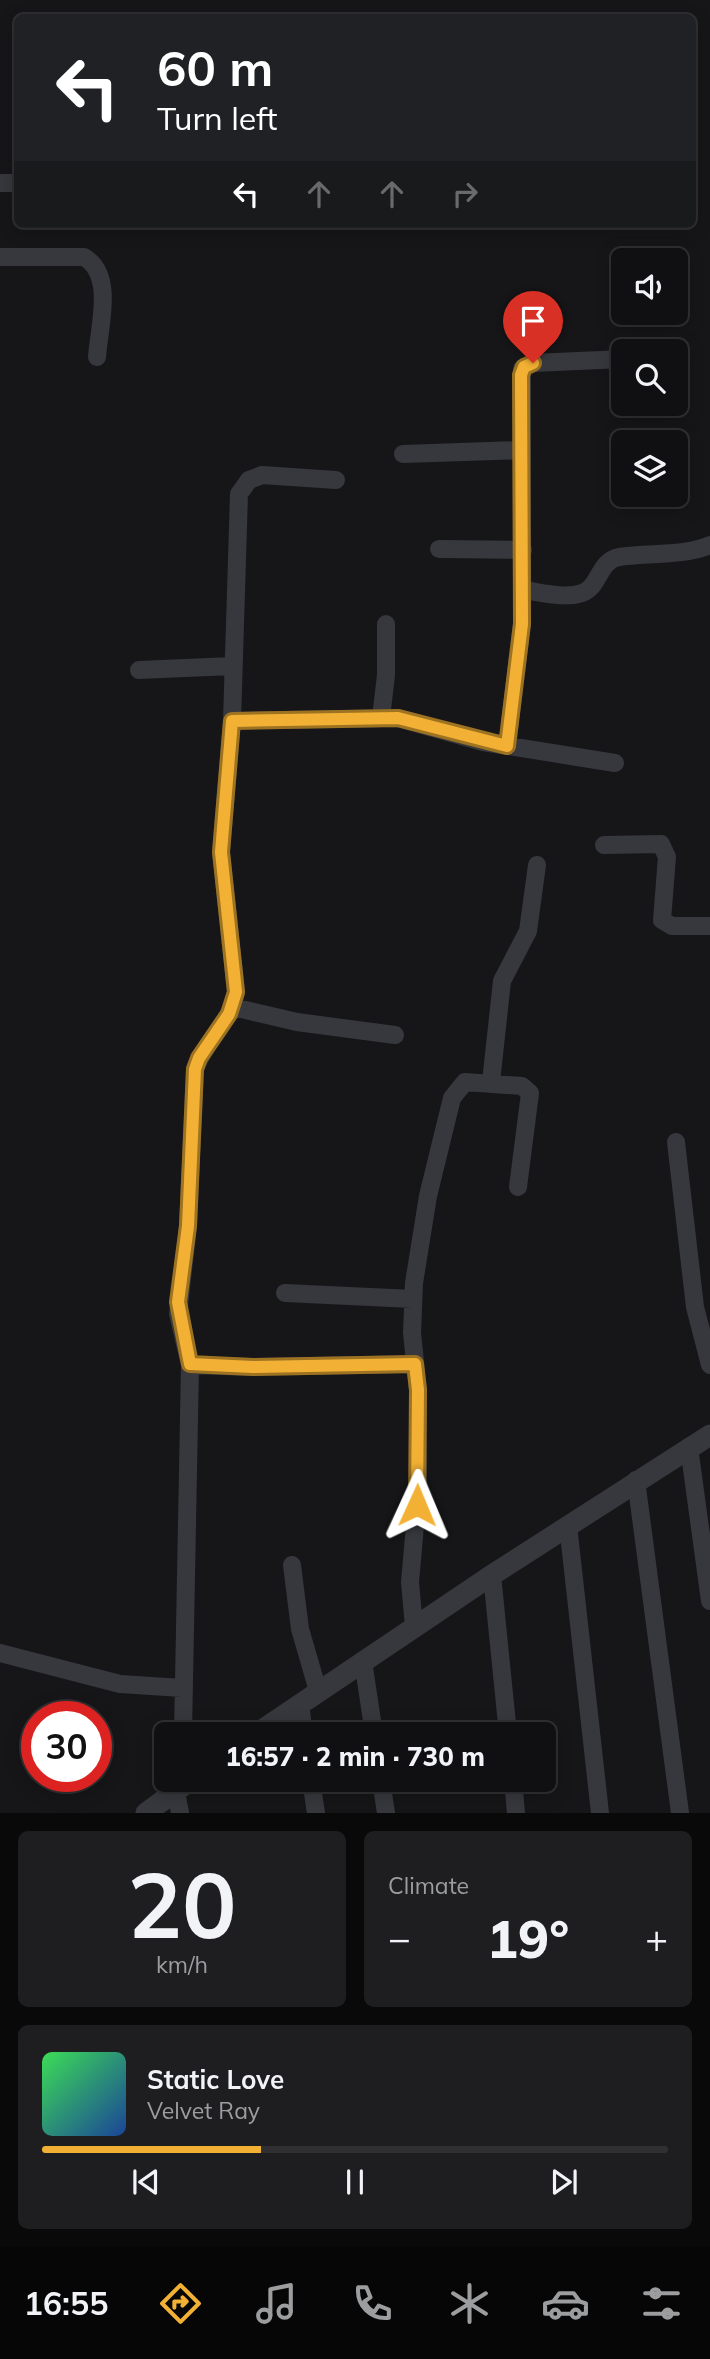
<!DOCTYPE html>
<html lang="en">
<head>
<meta charset="utf-8">
<style>
	:root { --surface:#101012; --page:#1e1e20; --text:#f1f3f6; --muted:#9c9d9f; --line:#303032; --accent:#f2b134 }
	body { margin:0; font-family:Mulish,sans-serif; background:var(--page); color:var(--text); height:100vh; display:flex; flex-direction:column; font-size:26px; white-space:nowrap }
	* { box-sizing:border-box; margin:0 }
	p { font-size:23px; color:var(--muted) }
	.icon { flex:none; width:38px; height:38px; fill:none; stroke:currentColor; stroke-width:2; stroke-linecap:round; stroke-linejoin:round }
	.map { position:relative; height:1813px; overflow:hidden }
	.details { display:flex; flex-direction:column; gap:18px; padding:18px; background:#09090a; flex:1 }
	.details>* { flex:none }
	.top-card { position:absolute; left:14px; top:14px; width:682px; height:214px; border-radius:10px; box-shadow:0 4px 18px #0003,0 0 0 2px var(--line); background:#202124; color:#fff; overflow:hidden }
	.controls { position:absolute; left:611px; top:248px; display:grid; gap:14px }
	.controls a { display:grid; place-items:center; width:77px; height:77px; border-radius:10px; background:var(--surface); box-shadow:0 4px 18px #0003,0 0 0 2px var(--line); font-size:35px }
	.speed { position:absolute; left:21px; top:1701px; display:flex; gap:14px; font-size:35px; font-weight:700; text-align:center }
	.speed>* { display:grid; place-content:center; width:91px; height:91px; border-radius:50%; background:var(--surface); box-shadow:0 4px 18px #0003,0 0 0 2px var(--line); line-height:1 }
	.speed .limit { border:10px solid #d22; background:#fff; color:#111 }
	.pin { position:absolute; display:grid; place-items:center; width:60px; height:60px; color:#fff; margin:-72px -30px; border-radius:50% 50% 50% 0; rotate:-45deg; box-shadow:0 0 7px #0007 }
	.pin .icon { rotate:45deg }
	.me { position:absolute; width:77px; margin:-38px; rotate:1deg; stroke-linejoin:round; filter:drop-shadow(0 0 5px #0008) }
	.turn { display:flex; align-items:center; gap:24px; height:147px; padding:0 28px; font-size:32px }
	.turn .icon { width:91px; height:91px; stroke-width:2.5 }
	.turn b { display:block; font-size:49px; line-height:60px }
	.lanes { display:flex; align-items:center; height:66px; padding:0 28px; background:#0003; justify-content:center; gap:35px; direction:ltr }
	.lanes .off { opacity:.35 }
	.big { font-size:52px; font-weight:800; line-height:1.1 }
	.details .widget { flex:1; display:flex; flex-direction:column; justify-content:center; gap:10px; min-width:0; padding:0 24px; border-radius:10px; background:var(--page) }
	.details .dial { align-items:center; gap:0 }
	.dial b { font-size:91px; line-height:1 }
	.song { display:flex; align-items:center; gap:21px }
	.cover { width:84px; height:84px; border-radius:10px; background:linear-gradient(135deg,hsl(130 70% 55%),hsl(220 70% 35%)) }
	.played { height:7px; border-radius:4px; background:linear-gradient(90deg,var(--accent) 35%,var(--line) 35%) }
	.keys { display:flex; justify-content:space-around; direction:ltr }
	.heat { display:flex; justify-content:space-between; align-items:center; font-size:38px; direction:ltr }
	.details .tiles { flex:1; display:grid; gap:18px; grid-template-columns:1fr 1fr }
	.widget:last-child { grid-column:span 2 }
	.trip { position:absolute; left:154px; top:1722px; width:402px; height:70px; border-radius:10px; background:var(--surface); box-shadow:0 4px 18px #0003,0 0 0 2px var(--line); font-weight:800; line-height:70px; text-align:center }
	.menu { display:flex; height:112px; justify-content:space-around; align-items:center; background:#060607; color:var(--muted) }
	.menu .icon { width:49px; height:49px }
	.menu .active { color:var(--accent) }
	.menu b { font-size:32px; color:var(--text) }
	.map>svg:first-child { display:block }
</style>
</head>
<body>
<div class="map">
<svg width="710" height="1813" viewBox="0 0 710 1813">
	<rect width="100%" height="100%" fill="#161618"/>
	<g fill="none" stroke-linecap="round" stroke-linejoin="round">
		<path stroke="#37383d" stroke-width="18" d="M0,183H18
			M0,257H84C115,275 99,326 97,357
			M403,454L521,450
			M439,549L523,550
			M523,590C540,592 565,599 582,593C600,587 598,561 619,557C650,552 680,557 710,545
			M139,670L232,666
			M381,718L386,675V624
			M232,721L398,718L483,742L615,763
			M507,746L522,623V369L533,363L623,359
			M604,845L661,844L667,857L662,920L672,926H710
			M233,1007L297,1022L395,1035
			M491,1082L502,981L528,931L537,865
			M676,1142L695,1307L710,1365
			M285,1293L413,1299
			M190,1365L253,1367L415,1364
			M689,1447L710,1601
			M636,1480L680,1813
			M568,1525L600,1813
			M292,1565L300,1629L318,1691
			M492,1575L508,1734
			M414,1627L410,1582L418,1491V1390L412,1333L414,1283L428,1196L452,1098L465,1082L522,1086L530,1093L518,1187
			M0,1653L120,1684L182,1688
			M363,1661L374,1734
			M300,1704L304,1734
			M183,1734L190,1365L178,1314L188,1226L195,1069C205,1041 231,1023 236,992L221,852L232,721L239,494L249,480L262,475L336,480
			M311,1780L316,1813
			M381,1780L386,1813
			M513,1780L516,1813
			M176,1792L180,1813"/>
		<path stroke="#37383d" stroke-width="21" d="M256,1734L492,1575L710,1435
			M146,1813L191,1780"/>
	</g>
	<g fill="none" stroke-linecap="round" stroke-linejoin="round">
		<defs>
			<path id="route" d="M417,1505L418,1390L415,1364L253,1367L190,1364L178,1302L188,1226L195,1069L199,1058L229,1014L236,992L221,852L232,721L398,718L507,746L522,624L521,375L524,367L533,363"/>
		</defs>
		<use href="#route" stroke="#9d7322" stroke-width="18"/>
		<use href="#route" stroke="#f2b134" stroke-width="12"/>
	</g>
</svg>
<div class="controls">
<a><svg class="icon" aria-label="sound" viewBox="0 0 24 24"><path d="M4 9h4l5-4v14l-5-4H4zM17 9q2 3 0 6"/></svg></a>
<a><svg class="icon" aria-label="search" viewBox="0 0 24 24"><circle cx="10" cy="10" r="6"/><path d="M15 15l6 6"/></svg></a>
<a><svg class="icon" aria-label="layers" viewBox="0 0 24 24"><path d="M12 4l9 5-9 5-9-5zM3 14l9 5 9-5"/></svg></a>
</div>
<div class="speed"><div class="limit">30</div></div>
<div class="pin" style="left:533px;top:363px;background:#d93025"><svg class="icon" aria-label="arrive" viewBox="0 0 24 24"><path d="M6 21V4h12l-3 4 3 4H6"/></svg></div>
<svg class="me" style="left:417px;top:1505px" viewBox="-20 -20 40 40"><path d="M0-17L14 15 0 8-14 15z" fill="#f2b134" stroke="#fff" stroke-width="4"/></svg>
<div class="trip">16:57 · 2 min · 730 m</div>
<div class="top-card">
<div class="turn"><svg class="icon" aria-label="left" viewBox="0 0 24 24"><path d="M17 20v-9H6M10 6l-5 5 5 5"/></svg><div><b>60 m</b>Turn left</div></div>
<div class="lanes"><svg class="icon" aria-label="left" viewBox="0 0 24 24"><path d="M17 20v-9H6M10 6l-5 5 5 5"/></svg><svg class="icon off" aria-label="ahead" viewBox="0 0 24 24"><path d="M12 20V5M6 11l6-6 6 6"/></svg><svg class="icon off" aria-label="ahead" viewBox="0 0 24 24"><path d="M12 20V5M6 11l6-6 6 6"/></svg><svg class="icon off" aria-label="right" viewBox="0 0 24 24"><path d="M7 20v-9h11M14 6l5 5-5 5"/></svg></div>
</div>
</div>
<section class="details">
<div class="tiles">
<div class="widget dial"><b>20</b><p>km/h</p></div>
<div class="widget"><p>Climate</p>
<div class="heat"><a>−</a><b class="big">19°</b><a>+</a></div>
</div>
<div class="widget">
<div class="song"><i class="cover"></i><div><b>Static Love</b><p>Velvet Ray</p></div></div>
<div class="played"></div>
<div class="keys"><svg class="icon" aria-label="previous" viewBox="0 0 24 24"><path d="M18 5L8 12l10 7zM5 5v14"/></svg><svg class="icon" aria-label="pause" viewBox="0 0 24 24"><path d="M8 5v14M16 5v14"/></svg><svg class="icon" aria-label="next" viewBox="0 0 24 24"><path d="M6 5l10 7-10 7zM19 5v14"/></svg></div>
</div>
</div>
</section>
<nav class="menu">
<b>16:55</b>
<svg class="icon active" aria-label="directions" viewBox="0 0 24 24"><path d="M12 3l9 9-9 9-9-9zM9 14v-3h6M13 9l2 2-2 2"/></svg>
<svg class="icon" aria-label="music" viewBox="0 0 24 24"><path d="M9 18V5l10-2v13"/><circle cx="6" cy="18" r="3"/><circle cx="16" cy="16" r="3"/></svg>
<svg class="icon" aria-label="phone" viewBox="0 0 24 24"><path d="M5 4h4l2 5-3 2q2 4 5 5l2-3 5 2v4C11 20 4 13 5 4z"/></svg>
<svg class="icon" aria-label="climate" viewBox="0 0 24 24"><path d="M12 3v18M4 7l16 10M4 17L20 7"/></svg>
<svg class="icon" aria-label="car" viewBox="0 0 24 24"><path d="M5 17H2v-5l4-1 3-4h7l3 4 3 1v5h-3M9 17h6M6 11h13"/><circle cx="7" cy="17" r="2"/><circle cx="17" cy="17" r="2"/></svg>
<svg class="icon" aria-label="filters" viewBox="0 0 24 24"><path d="M4 7h16M4 17h16"/><circle cx="9" cy="7" r="2"/><circle cx="15" cy="17" r="2"/></svg>
</nav>
</body>
</html>
